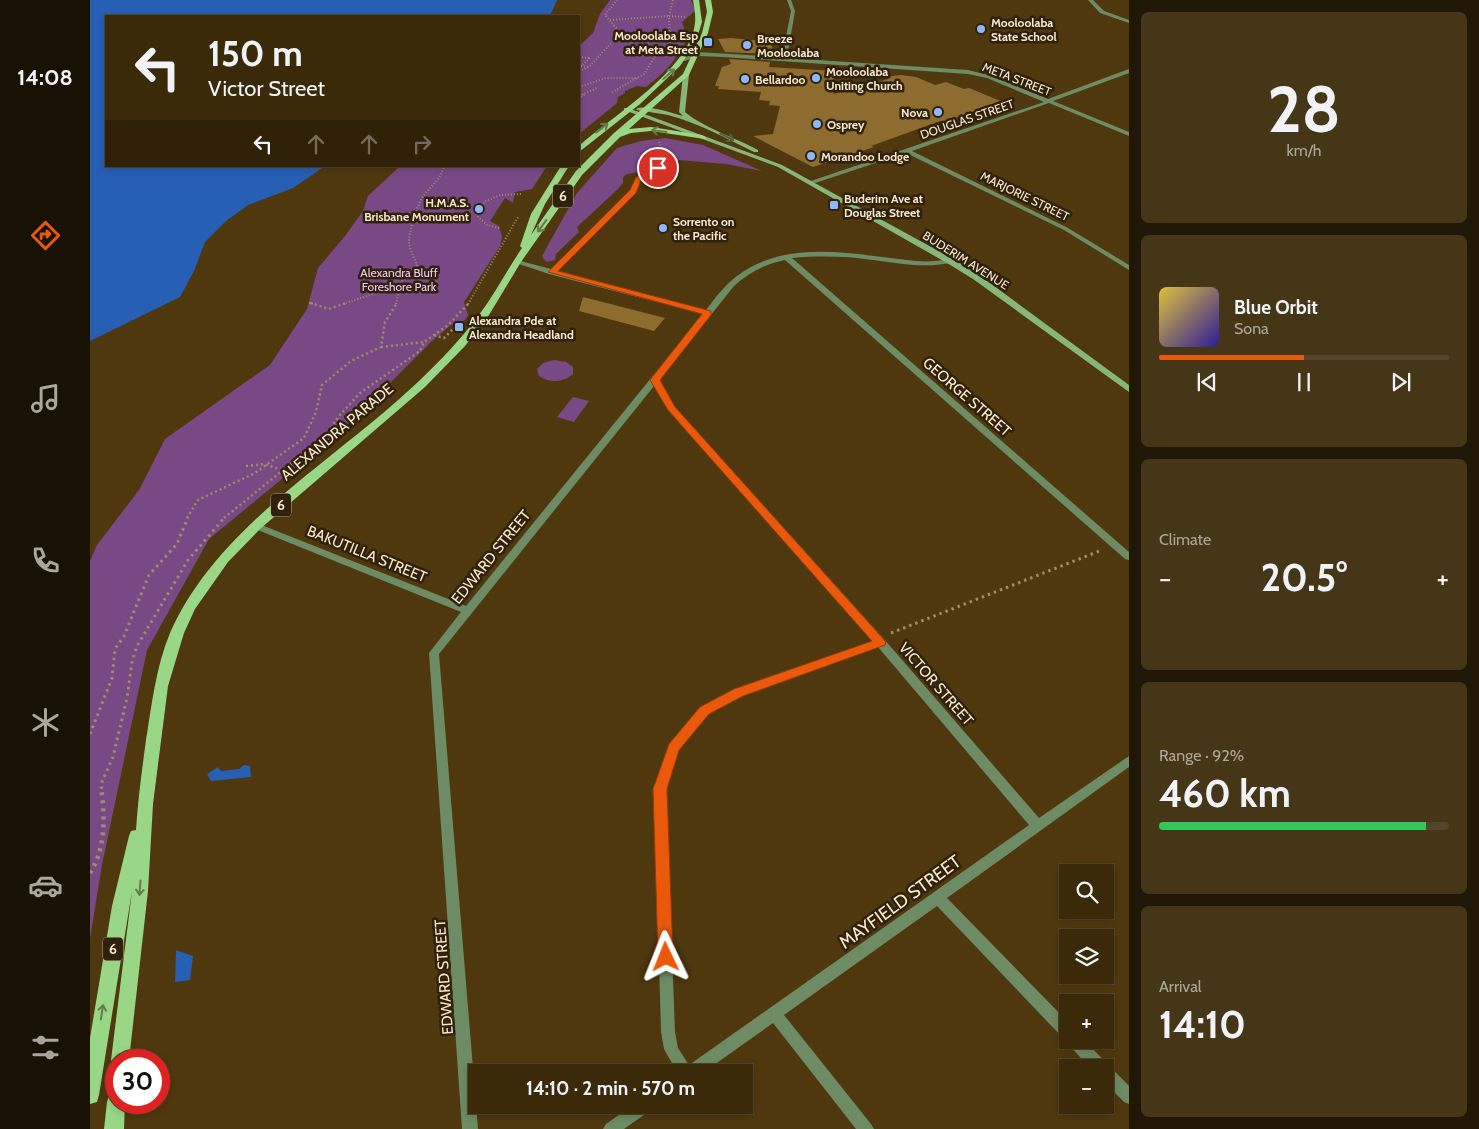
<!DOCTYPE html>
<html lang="en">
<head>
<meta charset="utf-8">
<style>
	:root { --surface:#3b2a0a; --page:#463618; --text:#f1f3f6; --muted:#aca79c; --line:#54462b; --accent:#ea580c }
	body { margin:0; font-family:Cabin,sans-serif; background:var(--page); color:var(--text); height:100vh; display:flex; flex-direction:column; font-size:19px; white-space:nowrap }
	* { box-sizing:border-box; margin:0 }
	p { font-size:16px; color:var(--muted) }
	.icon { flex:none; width:28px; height:28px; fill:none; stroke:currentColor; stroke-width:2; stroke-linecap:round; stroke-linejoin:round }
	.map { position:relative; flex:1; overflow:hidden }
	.drawer { display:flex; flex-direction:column; gap:12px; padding:12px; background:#201706; width:350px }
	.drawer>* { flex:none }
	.banner { position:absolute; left:15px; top:15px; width:475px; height:152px; border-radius:0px; box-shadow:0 2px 8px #0003,0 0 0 1px var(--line); background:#3b2a0a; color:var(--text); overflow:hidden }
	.controls { position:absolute; left:969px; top:864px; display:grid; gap:10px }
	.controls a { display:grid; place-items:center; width:55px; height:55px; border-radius:0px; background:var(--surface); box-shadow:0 2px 8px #0003,0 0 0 1px var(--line); font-size:25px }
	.speed { position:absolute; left:15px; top:1049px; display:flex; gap:10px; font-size:25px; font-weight:700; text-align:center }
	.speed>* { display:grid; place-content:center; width:65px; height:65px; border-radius:50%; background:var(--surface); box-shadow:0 2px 8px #0003,0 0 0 1px var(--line); line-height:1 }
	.speed .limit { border:8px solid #d22; background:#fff; color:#111 }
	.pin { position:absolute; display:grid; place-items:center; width:42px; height:42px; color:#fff; margin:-21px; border:2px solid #fff; border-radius:50%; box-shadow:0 1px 5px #0007 }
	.me { position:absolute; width:55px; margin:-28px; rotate:358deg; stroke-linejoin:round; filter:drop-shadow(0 0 4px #0008) }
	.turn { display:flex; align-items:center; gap:18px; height:105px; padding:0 20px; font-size:22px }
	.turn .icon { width:65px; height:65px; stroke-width:2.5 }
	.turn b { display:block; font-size:35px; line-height:42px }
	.lanes { display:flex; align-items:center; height:48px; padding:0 20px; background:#0003; justify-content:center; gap:25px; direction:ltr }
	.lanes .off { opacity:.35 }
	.big { font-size:38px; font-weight:700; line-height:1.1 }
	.drawer .tile { flex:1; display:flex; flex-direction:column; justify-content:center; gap:8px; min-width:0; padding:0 18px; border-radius:8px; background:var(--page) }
	.drawer .dial { align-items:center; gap:0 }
	.dial b { font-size:65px; line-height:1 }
	.song { display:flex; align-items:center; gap:15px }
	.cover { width:60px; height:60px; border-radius:8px; background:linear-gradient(135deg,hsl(50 70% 55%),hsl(250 70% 35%)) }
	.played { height:5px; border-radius:2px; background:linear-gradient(90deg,var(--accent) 50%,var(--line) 50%) }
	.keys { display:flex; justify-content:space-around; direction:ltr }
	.heat { display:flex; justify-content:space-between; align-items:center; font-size:28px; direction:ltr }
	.charge { height:8px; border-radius:4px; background:linear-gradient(90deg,#34c759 92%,var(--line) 0) }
	.trip { position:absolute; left:378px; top:1064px; width:285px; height:50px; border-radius:0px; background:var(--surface); box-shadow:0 2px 8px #0003,0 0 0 1px var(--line); font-weight:700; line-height:50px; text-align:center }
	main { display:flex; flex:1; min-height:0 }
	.tab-bar { display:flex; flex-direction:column; width:90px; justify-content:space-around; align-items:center; background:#181104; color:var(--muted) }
	.tab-bar .icon { width:35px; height:35px }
	.tab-bar .active { color:var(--accent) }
	.tab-bar b { font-size:22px; color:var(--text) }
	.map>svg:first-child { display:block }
</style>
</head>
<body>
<main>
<nav class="tab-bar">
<b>14:08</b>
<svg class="icon active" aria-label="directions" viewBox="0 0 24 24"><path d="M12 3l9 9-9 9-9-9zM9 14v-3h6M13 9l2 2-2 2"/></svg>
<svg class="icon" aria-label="music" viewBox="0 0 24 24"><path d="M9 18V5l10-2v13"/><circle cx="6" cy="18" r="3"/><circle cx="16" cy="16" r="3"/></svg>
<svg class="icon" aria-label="phone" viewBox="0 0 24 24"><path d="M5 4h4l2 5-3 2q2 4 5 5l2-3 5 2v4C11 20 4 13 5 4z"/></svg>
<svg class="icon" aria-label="climate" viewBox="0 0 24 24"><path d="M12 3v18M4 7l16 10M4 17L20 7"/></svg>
<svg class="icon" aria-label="car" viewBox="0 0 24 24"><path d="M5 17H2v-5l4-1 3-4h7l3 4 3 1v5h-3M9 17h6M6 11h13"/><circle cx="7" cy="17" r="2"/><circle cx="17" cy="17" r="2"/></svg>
<svg class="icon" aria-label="filters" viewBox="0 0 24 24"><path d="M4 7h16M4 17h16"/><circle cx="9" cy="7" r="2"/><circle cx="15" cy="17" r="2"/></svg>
</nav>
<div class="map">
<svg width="1039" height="1129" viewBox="0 0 1039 1129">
	<rect width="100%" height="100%" fill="#4f380e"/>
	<path fill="#794986" d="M520,0H601L605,11L592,22L597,38C588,59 574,73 556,87L547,86L535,91V93L528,97L527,103L489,134V46L503,33L510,14Z
		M575,138L613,145L672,171L636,164L588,160L586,165L558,164L549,172L537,174L533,177V183L528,189L487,227L489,232L466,254L465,260L457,262L454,260L452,256L487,193L527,148L551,141Z
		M310,166H457L442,189L425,192L423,203L415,198L400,221L409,226L412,237L410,246L374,302L378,316L371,324L361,325L343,340L261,422L119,539L57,650L12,865L0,938V561L7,545L49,490L75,439L180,365L217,309L228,268L255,236L273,211L278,196Z
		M464,360L476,362L483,367V374C473,383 459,383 449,376L447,369L453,363Z
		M483,397L499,401L484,422L467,417Z"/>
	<path fill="#275fb5" d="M0,0H467L460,16H16V166H235L203,188L158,205L136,221L115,242L104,271L90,297L0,341Z
		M154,765L160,766L161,777L121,781L117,774L128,767L131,771L149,769Z
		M86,950L103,956L100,980L85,982Z"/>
	<path fill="#8e6c2f" d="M641,38L683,42L681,54L635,52L628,39Z
		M639,59L680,62L679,67L745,71L743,94L798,79L802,76L811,75L826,77L845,85L856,82L874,89L879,88L913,102L853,122L850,121L781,146L784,147L723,167L663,136L683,134L690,106L679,105L680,101L669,100L671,92L628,89L629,86H625L632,67L641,64Z
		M493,297L575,318L564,331L489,311Z"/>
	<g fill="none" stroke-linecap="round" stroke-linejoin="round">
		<path stroke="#a08c69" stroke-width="2" stroke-dasharray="1 2" stroke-linecap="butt" d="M579,16L597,17
			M520,20L579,16
			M489,57L500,58
			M498,67L491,66L500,58
			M489,71L499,67L526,38V28L515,15L527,0
			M489,87L516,78H548
			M522,92L554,74L564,58L580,44L579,16L583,0
			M489,96L507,88
			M489,99L495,94
			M569,142L580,163
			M409,228L397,225L388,217L394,202L410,195L432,194
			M219,303L227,304
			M253,304L289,292L309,291
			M306,304L311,282L327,265C324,258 320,250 319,243C318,234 328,202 334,195C342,185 351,179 354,166
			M378,304L428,217"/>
		<path stroke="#a08c69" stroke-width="2.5" stroke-dasharray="2 3" stroke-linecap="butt" d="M220,303L239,309L256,303
			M344,335L354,338L364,328
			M291,347L334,342
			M156,466L174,464L192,470
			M97,518L108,500L165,473L214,438L226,412L232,385L261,361L291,347L295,322L307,303
			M134,518L235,436L249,416L270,393L330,351L334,342L358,325L379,303"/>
		<path stroke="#a08c69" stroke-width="3" stroke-dasharray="2.5 4" stroke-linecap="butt" d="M801,633L1012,550
			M0,734L22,678L25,649L34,636L59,575L87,544L98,517
			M12,789L11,784L23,757L37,698L42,662L47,646L98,560L135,517"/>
		<path stroke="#a08c69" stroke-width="4.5" stroke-dasharray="3 5" stroke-linecap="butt" d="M0,873C16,848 15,815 11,787"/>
		<path fill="#6d8b64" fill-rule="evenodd" d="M697,0H701L705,11L697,58L878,70L901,76L958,99L1039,69V73L963,101L1039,132V136L959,103L822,151L978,228L1039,265V270L974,230L816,153L722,184H718V182L954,102L897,78L878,74L633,57L608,56L595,61L590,60L607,52L692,57L701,11Z
			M998,0H1003L1014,11L1039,20V23L1010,13Z
			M568,166L571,168C565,175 559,177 551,180L546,192L468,271L616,310C625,298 635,285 647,276C695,239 762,254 817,260C826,261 835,262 844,261C850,261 856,259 863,259V263H860C831,269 804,262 775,259C751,256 726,256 702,258L1039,552V560L1035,559L695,260C676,264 659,272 644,286L569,380L585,407L794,639L949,818L1039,756V767L857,898L978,1022V1040H994L1039,1086V1104L1034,1102L1015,1083V1068H1000L979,1045L977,1040L973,1038L847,906L694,1015L781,1124L784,1129H766L683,1023L614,1072H587L574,1049L571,1032L564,789L580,745L611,708L645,690L782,641L578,410L564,386L349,654L388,1129H372L339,653L371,612L163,528L161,526L166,523L169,524L376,606L613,314L459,274L423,262L427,260L461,269L541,190L546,178L559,173ZM788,647L939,825L599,1065L588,1048L585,1032L576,789L589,750L619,714L653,696Z
			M543,1105H564L561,1110L534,1129H513L516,1124Z"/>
		<path fill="#86b678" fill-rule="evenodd" d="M596,73L599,75L595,112C612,127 646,138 668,150V152H664C636,138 608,123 578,115C568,113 557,112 547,110L546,109C556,104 582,113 593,116L589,112L593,75Z
			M534,108H538L692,165L863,259L889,275L1039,385V392L883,279L857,263L688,167L534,110Z"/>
		<path fill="#99d787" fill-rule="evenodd" d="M603,0H609L612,22L605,44L590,66L550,104L489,152V146C522,116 600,70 605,23C606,16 604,7 603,0Z
			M615,0H621L623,12L618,33L599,75L539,129L561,127L612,135L616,137L615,139L561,131L541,133L530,137L492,175L431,262L399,315L375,346L335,387L170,529L138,562L105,609L94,633L78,686L63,804L58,891L39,1060H26V1068L24,1066L21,1060L42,891L9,1095L7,1102L0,1104V1038L22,906L39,836L41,831L46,830C48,799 52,770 56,740C62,703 66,667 80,633C127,526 246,460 328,382C350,361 371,339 389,315C405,294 417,270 432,248L430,246L441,214L471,166H479L455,204L441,235L486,171L524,133L593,74L612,33L617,12Z
			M26,1093V1102H35L34,1129H14L17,1102L19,1095Z"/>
	</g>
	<defs><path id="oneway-shaft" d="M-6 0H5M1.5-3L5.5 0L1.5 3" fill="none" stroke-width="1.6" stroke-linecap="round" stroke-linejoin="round" transform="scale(1.25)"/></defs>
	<g stroke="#647c49">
		<use href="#oneway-shaft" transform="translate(579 74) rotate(-42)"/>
		<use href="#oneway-shaft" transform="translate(512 128) rotate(-38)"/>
		<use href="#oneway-shaft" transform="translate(569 131) rotate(-172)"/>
		<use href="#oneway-shaft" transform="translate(452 226) rotate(126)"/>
		<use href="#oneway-shaft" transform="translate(50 888) rotate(94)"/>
		<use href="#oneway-shaft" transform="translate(12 1012) rotate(-81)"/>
	</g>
	<use stroke="#56643c" href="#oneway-shaft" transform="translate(637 137) rotate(26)"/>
	<path fill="#ea580c" stroke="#983908" d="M565,166L572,168L564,176L551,180L546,193L468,271L621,311V315L570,380L585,407L796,642L795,645L653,696L619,714L589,750L577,789L583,957L581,962L576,965L570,962L568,957L563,789L579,744L610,707L644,689L782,641L578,410L560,380L612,314L458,272L540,190L546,177L558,173Z"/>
	<g fill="#8db9fc" stroke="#2f210b" stroke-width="2">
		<circle cx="891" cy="29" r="5"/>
		<rect x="613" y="37" width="10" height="10" rx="2.5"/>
		<circle cx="657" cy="45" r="5"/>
		<circle cx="726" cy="78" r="5"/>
		<circle cx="655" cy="79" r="5"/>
		<circle cx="848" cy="112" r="5"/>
		<circle cx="727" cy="124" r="5"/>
		<circle cx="721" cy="156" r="5"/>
		<rect x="739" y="200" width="10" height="10" rx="2.5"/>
		<circle cx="389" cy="209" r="5"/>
		<circle cx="573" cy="228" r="5"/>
		<rect x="364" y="322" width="10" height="10" rx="2.5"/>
	</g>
	<g text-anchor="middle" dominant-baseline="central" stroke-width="5" stroke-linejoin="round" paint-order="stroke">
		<g font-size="12" font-weight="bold" fill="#fae8cd" stroke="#2f210b" text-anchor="start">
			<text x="901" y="22">Mooloolaba<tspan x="901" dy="14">State School</tspan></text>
			<text x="608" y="35" text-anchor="end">Mooloolaba Esp<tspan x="608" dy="14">at Meta Street</tspan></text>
			<text x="667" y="38">Breeze<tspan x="667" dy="14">Mooloolaba</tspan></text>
			<text x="736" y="71">Mooloolaba<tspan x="736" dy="14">Uniting Church</tspan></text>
			<text x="665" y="79">Bellardoo</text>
			<text x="838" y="112" text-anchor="end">Nova</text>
			<text x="737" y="124">Osprey</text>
			<text x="731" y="156">Morandoo Lodge</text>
			<text x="754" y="198">Buderim Ave at<tspan x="754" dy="14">Douglas Street</tspan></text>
			<text x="379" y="202" text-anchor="end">H.M.A.S.<tspan x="379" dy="14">Brisbane Monument</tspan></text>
			<text x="583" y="221">Sorrento on<tspan x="583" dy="14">the Pacific</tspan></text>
			<text x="379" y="320">Alexandra Pde at<tspan x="379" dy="14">Alexandra Headland</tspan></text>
		</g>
		<g font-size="12" fill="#fae8cd" stroke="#2f210b">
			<text transform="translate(927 79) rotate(21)">META STREET</text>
			<text transform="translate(877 119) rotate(-19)">DOUGLAS STREET</text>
			<text transform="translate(935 196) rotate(26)">MARJORIE STREET</text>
			<text transform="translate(876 260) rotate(32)">BUDERIM AVENUE</text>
		</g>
		<g font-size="12" fill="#ebc8f5" stroke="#2f210b">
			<text x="309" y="272">Alexandra Bluff<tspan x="309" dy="14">Foreshore Park</tspan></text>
		</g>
		<g fill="#2f210b" stroke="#bdac93" stroke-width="1">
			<rect x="463" y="184.5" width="20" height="23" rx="4"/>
			<rect x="181" y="493.5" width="20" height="23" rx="4"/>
			<rect x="13" y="937.5" width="20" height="23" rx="4"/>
		</g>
		<g font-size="14" font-weight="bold" fill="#fae8cd">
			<text x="473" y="196">6</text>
			<text x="191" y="505">6</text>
			<text x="23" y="949">6</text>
		</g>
		<g font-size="15" fill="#fae8cd" stroke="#2f210b">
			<text transform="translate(877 397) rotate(41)">GEORGE STREET</text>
			<text transform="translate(247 432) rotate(-40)">ALEXANDRA PARADE</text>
			<text transform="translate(277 554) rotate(22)">BAKUTILLA STREET</text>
			<text transform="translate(401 557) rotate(-51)">EDWARD STREET</text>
			<text transform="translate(846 684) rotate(49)">VICTOR STREET</text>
			<text transform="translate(354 977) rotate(-94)">EDWARD STREET</text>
		</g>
		<g font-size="18" fill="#fae8cd" stroke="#2f210b">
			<text transform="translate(810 902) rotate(-36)">MAYFIELD STREET</text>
		</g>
	</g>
</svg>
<div class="controls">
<a><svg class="icon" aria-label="search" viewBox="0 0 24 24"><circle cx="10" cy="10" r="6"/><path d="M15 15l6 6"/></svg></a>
<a><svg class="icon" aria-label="layers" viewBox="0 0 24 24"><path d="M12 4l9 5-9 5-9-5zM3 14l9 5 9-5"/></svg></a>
<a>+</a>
<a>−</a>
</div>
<div class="speed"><div class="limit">30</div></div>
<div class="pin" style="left:568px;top:168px;background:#d93025"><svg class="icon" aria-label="arrive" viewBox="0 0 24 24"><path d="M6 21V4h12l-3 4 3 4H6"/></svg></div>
<svg class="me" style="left:576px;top:957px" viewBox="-20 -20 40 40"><path d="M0-17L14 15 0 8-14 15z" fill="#ea580c" stroke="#fff" stroke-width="4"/></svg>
<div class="trip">14:10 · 2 min · 570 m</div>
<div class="banner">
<div class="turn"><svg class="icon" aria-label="left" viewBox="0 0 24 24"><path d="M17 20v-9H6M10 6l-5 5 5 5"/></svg><div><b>150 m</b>Victor Street</div></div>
<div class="lanes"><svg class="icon" aria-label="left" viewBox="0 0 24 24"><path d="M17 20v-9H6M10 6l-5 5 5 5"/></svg><svg class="icon off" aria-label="ahead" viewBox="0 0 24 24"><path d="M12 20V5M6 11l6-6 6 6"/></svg><svg class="icon off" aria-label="ahead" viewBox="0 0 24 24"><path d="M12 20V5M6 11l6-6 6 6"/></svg><svg class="icon off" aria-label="right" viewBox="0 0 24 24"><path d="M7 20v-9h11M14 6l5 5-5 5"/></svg></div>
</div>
</div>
<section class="drawer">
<div class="tile dial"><b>28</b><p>km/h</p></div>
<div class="tile">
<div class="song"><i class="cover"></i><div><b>Blue Orbit</b><p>Sona</p></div></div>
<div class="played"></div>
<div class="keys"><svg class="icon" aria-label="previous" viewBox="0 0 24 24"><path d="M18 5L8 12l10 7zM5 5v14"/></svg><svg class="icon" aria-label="pause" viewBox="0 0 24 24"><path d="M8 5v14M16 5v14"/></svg><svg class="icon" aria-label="next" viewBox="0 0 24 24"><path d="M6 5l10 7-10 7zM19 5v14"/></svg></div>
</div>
<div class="tile"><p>Climate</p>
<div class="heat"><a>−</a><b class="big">20.5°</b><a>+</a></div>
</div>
<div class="tile"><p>Range · 92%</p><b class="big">460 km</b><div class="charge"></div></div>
<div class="tile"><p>Arrival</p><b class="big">14:10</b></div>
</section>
</main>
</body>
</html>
